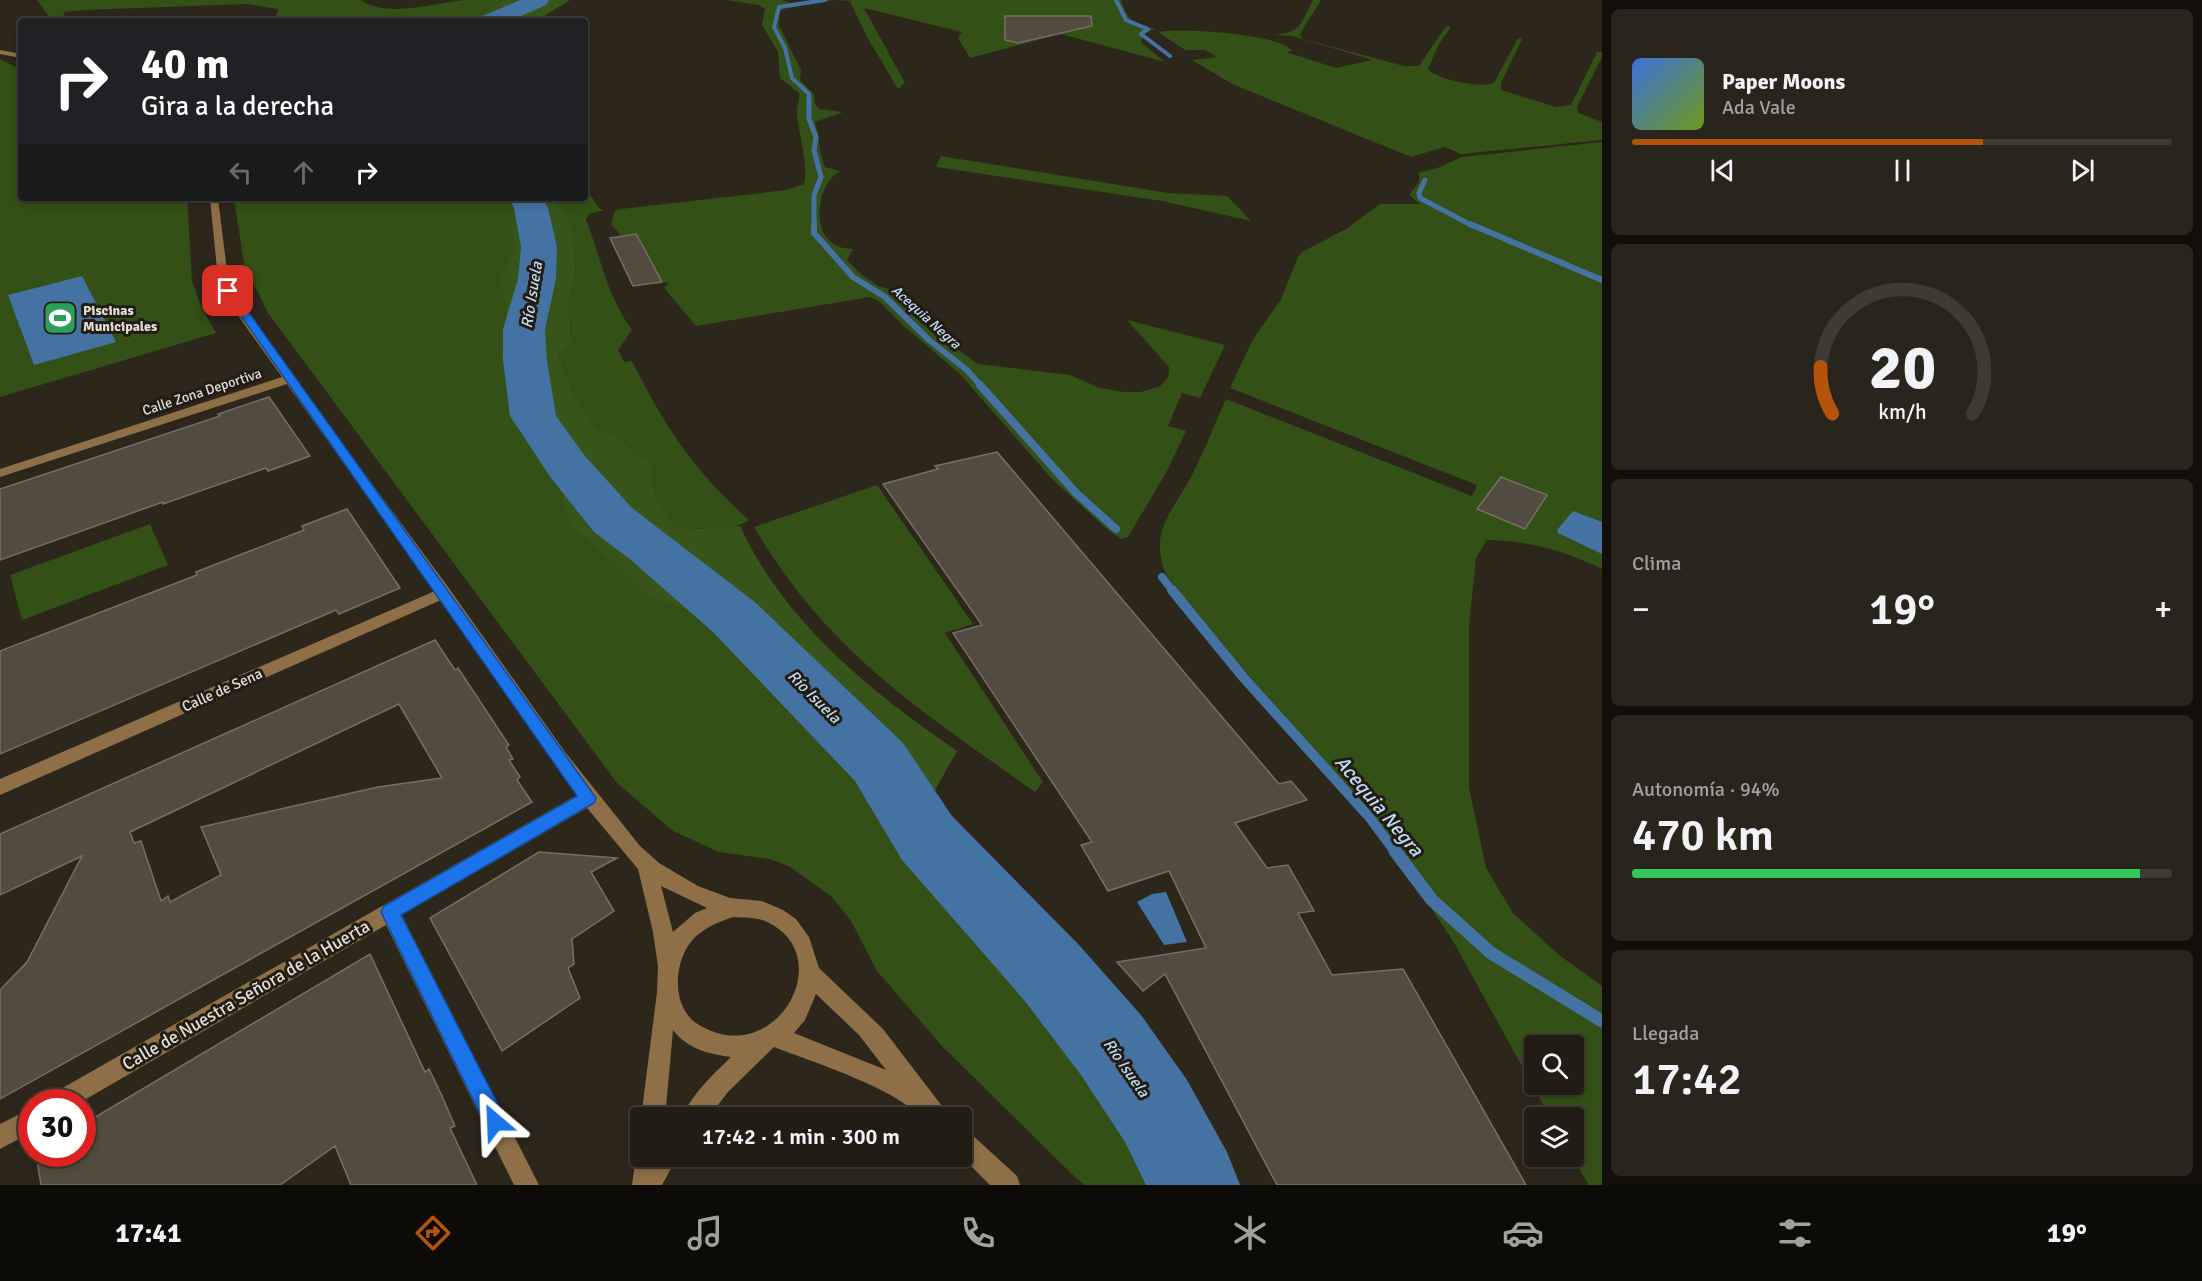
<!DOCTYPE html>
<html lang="es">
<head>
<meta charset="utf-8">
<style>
	:root { --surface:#211c14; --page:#29251d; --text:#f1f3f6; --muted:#a2a1a0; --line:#3e3a34; --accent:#b45309 }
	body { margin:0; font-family:Signika,sans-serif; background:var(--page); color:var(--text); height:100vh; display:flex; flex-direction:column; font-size:22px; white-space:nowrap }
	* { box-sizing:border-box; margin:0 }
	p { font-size:20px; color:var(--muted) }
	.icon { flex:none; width:33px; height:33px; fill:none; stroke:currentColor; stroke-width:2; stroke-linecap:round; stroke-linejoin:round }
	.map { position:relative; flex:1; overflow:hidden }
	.side { display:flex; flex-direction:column; gap:9px; padding:9px; background:#120f0b; width:600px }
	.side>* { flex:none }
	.hud { position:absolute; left:18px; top:18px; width:570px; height:183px; border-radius:6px; box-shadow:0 3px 9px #0003,0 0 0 2px var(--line); background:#202124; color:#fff; overflow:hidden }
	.fabs { position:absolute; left:1524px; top:1035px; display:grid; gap:12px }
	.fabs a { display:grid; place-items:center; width:60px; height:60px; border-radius:6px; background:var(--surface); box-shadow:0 3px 9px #0003,0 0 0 2px var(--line); font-size:30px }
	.speed { position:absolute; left:18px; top:1089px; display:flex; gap:12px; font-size:30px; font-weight:700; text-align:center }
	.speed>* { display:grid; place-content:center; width:78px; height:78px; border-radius:50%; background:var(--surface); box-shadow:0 3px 9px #0003,0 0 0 2px var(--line); line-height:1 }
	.speed .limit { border:9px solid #d22; background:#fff; color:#111 }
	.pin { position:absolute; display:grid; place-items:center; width:51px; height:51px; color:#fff; margin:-26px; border-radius:12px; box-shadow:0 3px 9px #0006 }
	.me { position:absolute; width:66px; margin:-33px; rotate:334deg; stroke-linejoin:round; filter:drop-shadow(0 0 4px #0008) }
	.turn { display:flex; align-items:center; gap:21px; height:126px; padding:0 24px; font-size:27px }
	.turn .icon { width:78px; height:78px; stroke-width:2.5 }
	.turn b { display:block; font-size:42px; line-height:51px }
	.lanes { display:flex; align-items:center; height:57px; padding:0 24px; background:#0003; justify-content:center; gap:30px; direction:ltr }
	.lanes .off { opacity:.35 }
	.big { font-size:45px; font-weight:600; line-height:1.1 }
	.side .card { flex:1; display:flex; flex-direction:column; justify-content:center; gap:9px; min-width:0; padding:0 21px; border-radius:9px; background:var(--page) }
	.side .dial { align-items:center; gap:0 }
	.dial svg { height:156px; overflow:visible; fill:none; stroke:var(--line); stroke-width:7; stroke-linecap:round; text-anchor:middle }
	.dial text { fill:var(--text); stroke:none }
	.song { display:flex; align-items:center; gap:18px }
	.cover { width:72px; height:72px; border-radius:9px; background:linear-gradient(135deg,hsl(220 70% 55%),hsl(80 70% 35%)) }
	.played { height:6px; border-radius:3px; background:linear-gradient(90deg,var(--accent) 65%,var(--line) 65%) }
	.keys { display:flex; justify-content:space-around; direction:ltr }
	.heat { display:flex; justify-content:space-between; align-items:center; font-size:33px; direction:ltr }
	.charge { height:9px; border-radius:4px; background:linear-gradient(90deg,#34c759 94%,var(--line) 0) }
	.trip { position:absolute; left:630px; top:1107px; width:342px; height:60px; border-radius:6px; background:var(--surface); box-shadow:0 3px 9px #0003,0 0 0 2px var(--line); font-weight:600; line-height:60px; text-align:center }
	.tabs { display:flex; height:96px; justify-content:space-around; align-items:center; background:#0d0b08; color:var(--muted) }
	.tabs .icon { width:42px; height:42px }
	.tabs .selected { color:var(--accent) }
	.tabs b { font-size:27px; color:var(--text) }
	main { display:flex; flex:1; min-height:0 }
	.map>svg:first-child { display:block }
</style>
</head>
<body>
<main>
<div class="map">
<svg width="1602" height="1185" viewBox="0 0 1602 1185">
	<rect width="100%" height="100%" fill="#2c261b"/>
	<path fill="#335017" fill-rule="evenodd" d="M37,0H361C387,19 436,2 465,0C478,0 490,0 503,0L471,21H275L278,9L247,4L85,10L63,12L68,21H52Z
		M726,0H782L791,3L813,0H1121C1127,21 1135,25 1156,29L1146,32L1141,42L1165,62L1061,34L970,58L958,38L962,32L864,8L905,83L898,89L866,35L850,1L834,0L783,9L780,12L779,25L801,70L800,80L814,94L815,104L819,109L843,112L815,122C820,137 818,152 825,167L840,171C819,183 811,226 831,242C837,247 845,249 853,249L847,260L861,274L878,286L904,293V299L909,311L933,332L978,364L1070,375L1100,388L1124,392H1141L1160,386L1168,378L1169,367L1127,320L1225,345L1200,398L1182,393L1168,426L1186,431L1167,471L1128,537L1121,539L1108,530L1051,478L959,373L906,328L880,302L870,297L696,326L664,288L669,283L662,282L636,234L621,236L611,224L615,211L621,209L787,190L804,184C809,168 798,131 797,112C797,105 800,100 799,93L780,78L778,52L762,25L765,9L759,5Z
		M1313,0H1321L1302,31L1300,36L1303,39L1404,66H1419L1446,26L1451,27L1439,44L1428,69C1438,80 1480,88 1494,83L1518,38L1522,39L1501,83V90L1556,107L1571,105L1597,52H1602V57L1577,107L1578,113L1602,122V140L1461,154L1445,147L1411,157L1232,84L1192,60L1217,57L1205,50H1185L1158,32C1178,27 1283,34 1292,51L1286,52L1336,68L1373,60L1292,36L1272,35C1301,34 1301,23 1313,0Z
		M0,59L21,70V198H187L192,281L201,306L216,333L0,397Z
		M1602,142V569C1563,550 1530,541 1487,540L1476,558L1469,626V787L1486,868L1513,913L1559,955L1602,986V1185H1589L1572,1157L1574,1118L1550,1117L1453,941L1429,905L1441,901L1434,896L1374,816L1249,676L1167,576C1146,530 1176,509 1194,471C1206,447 1215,423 1226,399L1472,496L1477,485L1230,388L1252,341L1281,299L1298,257L1302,252L1346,229L1380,204H1420L1409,195L1419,182V172C1438,170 1445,164 1462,157ZM1534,1046H1574V1084H1534Z
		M941,156L1169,193L1227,196L1251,221L1162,201L936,167Z
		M585,187L599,208L604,210L589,214L586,220C602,260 606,294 632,330L618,350L624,362L632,361C665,427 694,471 749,520C729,533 698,529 675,526C659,506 648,488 653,462L634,454L622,438L597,429L574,396L559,353L571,339L569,299L576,276L573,240L552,198H585Z
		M234,198H520L524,208L515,216V247L501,279L505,297L506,336L499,357L521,382L528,443L547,469L561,480L563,500L678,606L697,614L749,668L780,681L834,730L868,766L879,794L908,844L1039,994L1123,1106L1169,1185H1085L1078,1180L941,1045L877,971L851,921L832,897L789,866L770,859L719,852L673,831L617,783L268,313L244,264Z
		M877,485L973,624L945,633L1043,782L1035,792C921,711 827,652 754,527Z
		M150,524L168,565L22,620L10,575Z"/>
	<path fill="#37551b" d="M503,0H570L536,21H471Z
		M520,198H552L570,221L573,240L576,276L569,299L571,340L559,354L574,396L597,429L622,438L634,454L653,462C648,488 659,506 675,526L699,529L740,526C784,622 871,692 957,751L934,792L879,794L868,766L834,730L780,681L749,669L697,614L648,595L571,524L563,500L561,480L547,469L528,443L521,382L499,357L506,336L505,297L500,279L515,247L511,226L515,216L524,208Z"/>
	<path fill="#4472a3" d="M82,276L116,342L34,365L8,295Z
		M1573,511L1602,522V554L1558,533L1557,530Z
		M1166,892L1187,942L1164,945L1137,902L1152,894Z"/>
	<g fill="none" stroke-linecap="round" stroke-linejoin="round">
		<path stroke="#4472a3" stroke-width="4" d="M1116,0L1126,20L1148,29L1141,34L1170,56
			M809,100V94L792,78L785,48L774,27L779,7L825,0"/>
		<path stroke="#4472a3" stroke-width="5" d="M809,98V119L816,137L814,150L821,177L814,195V226
			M1425,180L1419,193L1420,198L1473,226"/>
		<path stroke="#4472a3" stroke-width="6" d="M814,224V233L853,277L885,297L929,340L967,370L981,386
			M1470,224L1602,280"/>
		<path stroke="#4472a3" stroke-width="8" d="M980,385L1076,493L1116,529
			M1162,577L1173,591"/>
		<path stroke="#4472a3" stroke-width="10" d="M1172,590L1243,677L1370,818L1396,853"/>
		<path stroke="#4472a3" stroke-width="13" d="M1395,851L1432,900L1491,953L1602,1021"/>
		<path fill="#4472a3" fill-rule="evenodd" d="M520,0H549L546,5L510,21H480L483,16Z
			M509,198H543L548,208L557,247L556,279L545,329L547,361L556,416L585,456L632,508L756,603L903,743L952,816L1080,946L1141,1015L1187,1080L1227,1152L1240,1185H1146L1125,1142L1081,1075L1024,1000L902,860L855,781L714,633L631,560L594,532L551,478L510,416L503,361V329L518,279L521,247L514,208Z"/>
	</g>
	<path fill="#524b3f" stroke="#776f63" stroke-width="1.5" fill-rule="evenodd" d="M1005,16H1091L1092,26L1018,43L1005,40Z
		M636,234L646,252L662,282L633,286L610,238Z
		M269,397L310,456L268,471L266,468L163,504V502L0,560V489L220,416L218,414Z
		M997,452L1279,784L1291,781L1307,800L1235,823L1267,868L1288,865L1314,911L1298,913L1332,975L1403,969L1526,1185H1277L1165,974L1143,991L1117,962L1206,948L1169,871L1108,891L1081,845L1092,842L953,633L982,625L883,484L938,469L935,466Z
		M1501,477L1547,495L1525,529L1477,509Z
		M347,509L400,588L339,614L336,610L0,754V651L197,575L196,572L304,530L302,526Z
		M435,640L455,670L458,668L509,745L506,747L513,759L509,760L520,777L517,780L532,802L0,1099V990L27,962L82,856L0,895V834ZM399,704L442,778L378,787L201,827L221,875L170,902L168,896L161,901L141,841L134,843L130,832Z
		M539,852L617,858L591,872L614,911L572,939L574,964L568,968L580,998L502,1051L430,918Z
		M370,954L425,1072L429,1069L442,1096L455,1126L450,1128L477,1185H351L335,1146L280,1185H41L36,1154H82V1125Z"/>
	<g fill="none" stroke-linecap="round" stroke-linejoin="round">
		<path fill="#8e6f47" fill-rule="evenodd" d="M0,50L21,54V58L0,54Z
			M210,198H218L228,279L239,303L448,587L565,752L640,846L659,863L698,886L730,898L762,901L783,910L796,919L809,937L819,968L883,1029L945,1110L948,1118H921C896,1088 812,1062 774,1047L728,1092L708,1118H682C691,1094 714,1074 731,1057C709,1054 687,1049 673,1030L665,1118H641L657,992L658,966L653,932L638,869L587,808L402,915L539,1185H514L386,925L81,1102H49L52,1094L577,795L441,600L0,795V779L435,591L287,384L0,477V469L282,377L229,303L218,279ZM661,886L707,908L695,913L673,932ZM733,917C744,918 755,917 765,921C841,954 776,1071 699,1025C673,1010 673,969 688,946C698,930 716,923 733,917ZM816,994L859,1035L886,1070L794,1033L805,1020Z
			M32,1108V1132L0,1149V1124Z
			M962,1129L970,1133L1017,1176L1020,1185H990L961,1156Z
			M640,1147V1156H678L662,1185H632L636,1156Z"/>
	</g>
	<path fill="#1a73e8" stroke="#114b97" stroke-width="1.5" d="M225,289H232L596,798L594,803L401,915L503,1114L506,1122L503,1130L495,1133L488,1130L381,912L384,906L577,796L225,293Z"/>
	<defs>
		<symbol id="stadium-square" viewBox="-11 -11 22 22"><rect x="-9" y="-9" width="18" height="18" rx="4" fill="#2e9e5b" stroke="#221c12"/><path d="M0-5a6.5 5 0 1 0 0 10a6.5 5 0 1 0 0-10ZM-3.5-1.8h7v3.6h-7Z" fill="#fff"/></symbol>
	</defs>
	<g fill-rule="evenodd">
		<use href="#stadium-square" x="41" y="299" width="38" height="38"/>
	</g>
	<g text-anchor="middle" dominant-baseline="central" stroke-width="6" stroke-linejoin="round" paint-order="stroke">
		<g font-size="14" font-weight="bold" fill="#e3dfd8" stroke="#221c12" text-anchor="start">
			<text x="83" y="310">Piscinas<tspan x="83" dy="16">Municipales</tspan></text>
		</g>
		<g font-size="14" font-style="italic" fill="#c0dbf8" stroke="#221c12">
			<text transform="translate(926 317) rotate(42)">Acequia Negra</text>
		</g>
		<g font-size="14" fill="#e3dfd8" stroke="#221c12">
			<text transform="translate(202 392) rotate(-18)">Calle Zona Deportiva</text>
		</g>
		<g font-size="15" fill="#e3dfd8" stroke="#221c12">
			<text transform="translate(222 690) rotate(-24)">Calle de Sena</text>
		</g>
		<g font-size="16" font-style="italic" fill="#c0dbf8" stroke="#221c12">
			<text transform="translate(532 295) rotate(-81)">Río Isuela</text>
			<text transform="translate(814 697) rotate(45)">Río Isuela</text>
			<text transform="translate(1126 1068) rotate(55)">Río Isuela</text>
		</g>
		<g font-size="18" fill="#e3dfd8" stroke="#221c12">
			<text transform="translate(246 995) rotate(-30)">Calle de Nuestra Señora de la Huerta</text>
		</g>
		<g font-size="20" font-style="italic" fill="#c0dbf8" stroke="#221c12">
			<text transform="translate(1379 806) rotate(50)">Acequia Negra</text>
		</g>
	</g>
</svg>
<div class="fabs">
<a><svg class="icon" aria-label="search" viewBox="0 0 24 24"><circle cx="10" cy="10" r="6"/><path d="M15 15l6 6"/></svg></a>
<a><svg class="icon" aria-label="layers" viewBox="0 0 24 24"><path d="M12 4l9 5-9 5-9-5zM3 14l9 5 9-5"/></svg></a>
</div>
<div class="speed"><div class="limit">30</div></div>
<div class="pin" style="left:228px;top:291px;background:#d93025"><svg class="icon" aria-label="arrive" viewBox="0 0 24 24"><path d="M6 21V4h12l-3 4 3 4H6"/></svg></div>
<svg class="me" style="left:495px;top:1122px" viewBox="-20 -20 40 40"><path d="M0-17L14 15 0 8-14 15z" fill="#1a73e8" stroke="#fff" stroke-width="4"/></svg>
<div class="trip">17:42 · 1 min · 300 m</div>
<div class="hud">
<div class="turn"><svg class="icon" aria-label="right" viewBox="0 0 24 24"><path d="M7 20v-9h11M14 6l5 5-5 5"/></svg><div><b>40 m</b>Gira a la derecha</div></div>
<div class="lanes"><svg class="icon off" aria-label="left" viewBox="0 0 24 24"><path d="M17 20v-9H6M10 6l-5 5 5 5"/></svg><svg class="icon off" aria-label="ahead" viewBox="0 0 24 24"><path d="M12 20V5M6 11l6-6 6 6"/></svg><svg class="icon" aria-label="right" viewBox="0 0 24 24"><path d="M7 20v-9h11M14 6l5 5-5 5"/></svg></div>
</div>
</div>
<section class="side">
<div class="card">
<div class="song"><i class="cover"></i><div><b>Paper Moons</b><p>Ada Vale</p></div></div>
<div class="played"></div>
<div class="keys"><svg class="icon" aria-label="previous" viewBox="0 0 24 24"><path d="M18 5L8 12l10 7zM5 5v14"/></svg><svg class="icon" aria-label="pause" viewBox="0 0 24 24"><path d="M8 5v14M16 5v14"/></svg><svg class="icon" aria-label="next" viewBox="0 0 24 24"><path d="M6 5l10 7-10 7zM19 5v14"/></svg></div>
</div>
<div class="card dial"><svg viewBox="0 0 100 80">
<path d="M14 69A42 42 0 1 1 86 69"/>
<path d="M14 69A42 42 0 0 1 8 45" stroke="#b45309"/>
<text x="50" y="56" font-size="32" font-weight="700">20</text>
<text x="50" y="72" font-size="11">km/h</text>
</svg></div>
<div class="card"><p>Clima</p>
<div class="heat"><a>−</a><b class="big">19°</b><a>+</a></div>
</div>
<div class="card"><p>Autonomía · 94%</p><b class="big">470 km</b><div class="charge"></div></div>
<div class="card"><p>Llegada</p><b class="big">17:42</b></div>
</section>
</main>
<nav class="tabs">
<b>17:41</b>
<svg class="icon selected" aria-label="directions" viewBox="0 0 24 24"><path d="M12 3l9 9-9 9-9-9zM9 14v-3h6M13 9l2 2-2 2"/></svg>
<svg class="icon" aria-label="music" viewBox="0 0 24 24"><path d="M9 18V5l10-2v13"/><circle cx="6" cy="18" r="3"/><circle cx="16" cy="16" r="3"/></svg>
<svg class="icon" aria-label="phone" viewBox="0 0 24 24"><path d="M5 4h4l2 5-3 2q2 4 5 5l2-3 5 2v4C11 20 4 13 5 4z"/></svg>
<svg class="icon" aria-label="climate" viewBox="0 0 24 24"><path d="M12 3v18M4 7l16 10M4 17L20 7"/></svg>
<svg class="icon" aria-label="car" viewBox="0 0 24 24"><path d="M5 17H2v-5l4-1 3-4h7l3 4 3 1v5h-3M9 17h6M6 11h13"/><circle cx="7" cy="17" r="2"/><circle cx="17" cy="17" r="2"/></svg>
<svg class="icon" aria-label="filters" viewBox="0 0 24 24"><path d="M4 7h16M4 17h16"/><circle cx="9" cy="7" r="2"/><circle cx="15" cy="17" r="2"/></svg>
<b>19°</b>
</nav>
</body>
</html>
